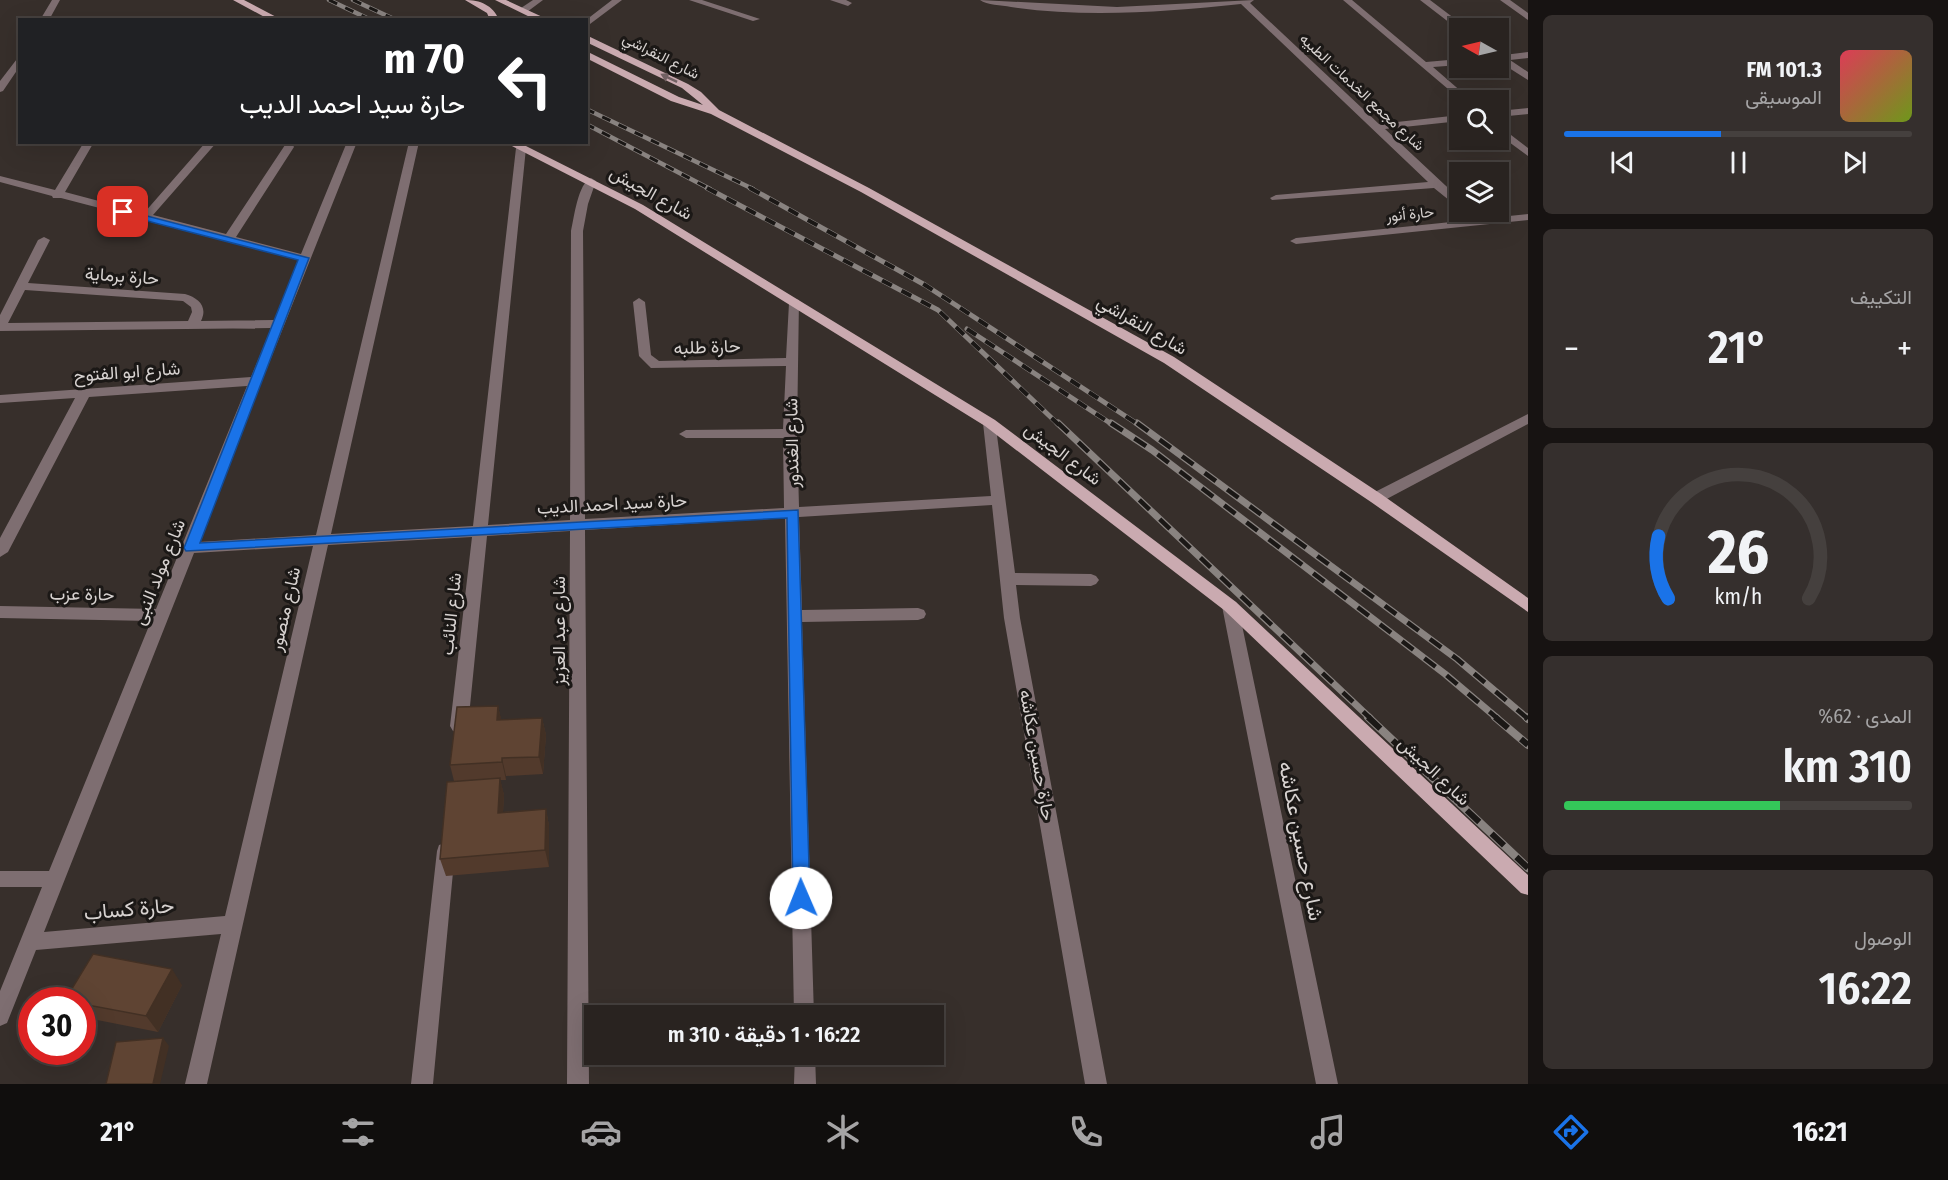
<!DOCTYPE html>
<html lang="ar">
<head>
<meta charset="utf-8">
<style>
	:root { --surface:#292320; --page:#352f2d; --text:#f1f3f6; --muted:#a5a4a5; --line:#45403e; --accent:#1a73e8 }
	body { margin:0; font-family:"Fira Sans Condensed",Vazirmatn,sans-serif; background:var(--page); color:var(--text); direction:rtl; height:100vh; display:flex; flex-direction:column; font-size:22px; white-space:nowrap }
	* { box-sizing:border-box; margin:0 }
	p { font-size:20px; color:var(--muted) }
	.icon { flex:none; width:33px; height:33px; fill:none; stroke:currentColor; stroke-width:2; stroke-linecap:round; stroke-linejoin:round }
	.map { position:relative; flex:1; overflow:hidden; direction:ltr }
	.sheet { display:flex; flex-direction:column; gap:15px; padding:15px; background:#171312; width:420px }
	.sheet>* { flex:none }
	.banner { position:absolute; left:18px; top:18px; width:570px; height:126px; border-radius:0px; box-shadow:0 6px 24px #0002,0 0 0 2px var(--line); direction:rtl; background:#202124; color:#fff; overflow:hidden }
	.needle { width:39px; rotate:278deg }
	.fabs { position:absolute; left:1449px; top:18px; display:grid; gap:12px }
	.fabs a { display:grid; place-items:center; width:60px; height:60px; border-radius:0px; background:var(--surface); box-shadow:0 6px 24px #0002,0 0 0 2px var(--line); font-size:30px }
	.speed { position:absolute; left:18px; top:987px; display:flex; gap:12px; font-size:30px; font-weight:700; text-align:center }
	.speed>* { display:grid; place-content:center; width:78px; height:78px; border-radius:50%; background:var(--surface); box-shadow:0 6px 24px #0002,0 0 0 2px var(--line); line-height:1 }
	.speed .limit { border:9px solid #d22; background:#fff; color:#111 }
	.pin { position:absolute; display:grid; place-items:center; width:51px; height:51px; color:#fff; margin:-26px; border-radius:12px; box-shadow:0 3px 9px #0006 }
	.me { position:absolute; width:66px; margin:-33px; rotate:359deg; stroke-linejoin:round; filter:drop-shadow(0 0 4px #0008) }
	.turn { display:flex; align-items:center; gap:21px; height:126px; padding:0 24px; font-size:27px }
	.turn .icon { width:78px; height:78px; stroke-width:2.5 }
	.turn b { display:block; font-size:42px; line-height:51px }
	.big { font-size:45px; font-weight:600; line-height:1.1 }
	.sheet .widget { flex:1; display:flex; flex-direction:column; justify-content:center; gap:9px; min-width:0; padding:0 21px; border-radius:9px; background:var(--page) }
	.sheet .dial { align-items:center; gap:0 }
	.dial svg { height:156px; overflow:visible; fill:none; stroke:var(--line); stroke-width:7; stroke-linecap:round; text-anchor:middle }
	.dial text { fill:var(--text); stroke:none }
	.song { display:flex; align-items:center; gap:18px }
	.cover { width:72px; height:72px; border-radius:9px; background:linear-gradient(135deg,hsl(350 70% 55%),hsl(80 70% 35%)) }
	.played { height:6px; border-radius:3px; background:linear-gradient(90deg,var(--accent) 45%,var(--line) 45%) }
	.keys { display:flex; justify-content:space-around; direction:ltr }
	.heat { display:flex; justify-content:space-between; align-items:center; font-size:33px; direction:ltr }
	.charge { height:9px; border-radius:4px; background:linear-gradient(90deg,#34c759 62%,var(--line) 0) }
	.trip { position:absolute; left:584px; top:1005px; width:360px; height:60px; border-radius:0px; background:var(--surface); box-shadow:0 6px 24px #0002,0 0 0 2px var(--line); font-weight:600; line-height:60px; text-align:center; direction:rtl }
	.tabs { display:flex; height:96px; justify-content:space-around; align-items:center; background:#100e0d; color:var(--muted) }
	.tabs .icon { width:42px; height:42px }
	.tabs .active { color:var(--accent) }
	.tabs b { font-size:27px; color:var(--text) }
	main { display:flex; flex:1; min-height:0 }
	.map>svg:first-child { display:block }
</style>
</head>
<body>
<main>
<section class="sheet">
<div class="widget">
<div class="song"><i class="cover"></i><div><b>101.3 FM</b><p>الموسيقى</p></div></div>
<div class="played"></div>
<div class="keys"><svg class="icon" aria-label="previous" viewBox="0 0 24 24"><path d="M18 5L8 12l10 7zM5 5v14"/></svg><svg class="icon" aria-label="pause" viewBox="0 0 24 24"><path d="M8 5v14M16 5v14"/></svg><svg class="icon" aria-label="next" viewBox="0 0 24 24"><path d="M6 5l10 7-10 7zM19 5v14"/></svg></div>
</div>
<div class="widget"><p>التكييف</p>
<div class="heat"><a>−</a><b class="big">21°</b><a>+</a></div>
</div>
<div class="widget dial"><svg viewBox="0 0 100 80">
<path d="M14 69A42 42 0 1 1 86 69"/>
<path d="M14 69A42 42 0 0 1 9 37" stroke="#1a73e8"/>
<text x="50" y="56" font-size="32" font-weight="700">26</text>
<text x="50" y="72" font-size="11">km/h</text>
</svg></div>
<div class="widget"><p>المدى · 62%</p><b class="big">310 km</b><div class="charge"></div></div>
<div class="widget"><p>الوصول</p><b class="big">16:22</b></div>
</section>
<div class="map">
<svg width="1528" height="1084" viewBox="0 0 1528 1084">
	<rect width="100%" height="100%" fill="#372f2b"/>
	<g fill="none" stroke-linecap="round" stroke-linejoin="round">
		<path fill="#7e6e71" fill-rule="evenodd" d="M52,0H60L49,20H40Z
			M533,0H543L527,12H521V8Z
			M612,0H622L586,27V20Z
			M689,0H702L760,19L753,21Z
			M830,0H846L852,3L848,6Z
			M980,0L1117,7L1254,0L1250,3L1379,124L1460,115V121L1385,129L1460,199V209L1434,188L1272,200L1270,198L1276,195L1428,182L1241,4C1165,12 1086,18 1011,7C1001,5 987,5 980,0Z
			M1343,0H1352L1426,62L1460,59V65L1433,67L1471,100H1461Z
			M1420,0H1430L1467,28L1459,30Z
			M1500,0H1510L1528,13V20Z
			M1498,52L1504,55L1528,52V58L1510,60L1528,72V80L1498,61Z
			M20,55V66L3,91L0,92V81Z
			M1528,108V114L1498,117V111Z
			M1498,125L1528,148V156L1498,134Z
			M84,142H94L65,192L144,213L206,142H217L153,215L226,234L285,145H293L294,147L236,237L301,254L347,142H357L198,542L316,535L409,142H419L331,534L473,526L516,148L521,145L526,148L488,525L570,520L571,231C574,218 578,183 591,178L596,181L588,204L583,231L585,519L784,508L783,438H686L679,434L686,430L783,429L786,366L651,368L639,356L633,302L639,298L645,302L651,355L659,361L786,358L789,303L795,299L799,300L797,433L799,507L991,496L983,423L990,419L995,420L1015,573L1091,574L1096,576L1099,580L1096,584L1091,586L1016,585L1020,618L1107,1084H1085L1004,618L992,505L799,517L802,610L918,608L924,610L926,614L924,618L918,620L802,622L814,1016H794L785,518L585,530L589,1084H567L570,531L487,536L468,726L465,731L459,733L453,731L450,726L472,537L328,545L207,1084H185L221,934L36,950L7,1023L0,1026V991L42,887H0V871H49L151,621L0,618V606L156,609L247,386L89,397L8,552L0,557V538L75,398L0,403V395L251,377L271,328L0,331V315L38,240L44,237L50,240L28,283L185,294C199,298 208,307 201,321L274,320L299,260L61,198H53L52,196L0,182V176L55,190ZM25,290L183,301L191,307L192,312L188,321L8,323ZM313,546L225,916L44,932L194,553Z
			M1528,214V220L1296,244L1290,241L1296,238Z
			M1528,414V424L1381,502L1376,503L1369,498L1371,494Z
			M1230,600L1236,602L1238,606L1338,1084H1316L1222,606L1224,602Z
			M446,843L453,845L455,851L433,1084H411L437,851L439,845Z
			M795,1054H815L816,1084H794Z"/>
		<path fill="#caaab0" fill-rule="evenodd" d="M233,0H244L282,20H270Z
			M465,0C480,0 493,5 499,20H490L487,13Z
			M495,0H506L549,20H536Z
			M586,35L688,84L701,92L719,110L869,188L1174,357L1381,494L1528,598V612L1371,502L1164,363L861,192L711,114L671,101L586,58V51L679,97L703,105L682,88L586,42Z
			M504,142H518L643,205L995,420L1236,602L1528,875V895L1521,893L1224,610L985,426L635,209Z"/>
		<defs>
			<path id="rail-far3" d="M329,0L371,20
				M353,0L396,20
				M586,109L753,189
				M586,124L710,189"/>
			<path id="rail-far2" d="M707,188L938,310L1059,425
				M750,188L925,285L1139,425
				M967,329L1113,425"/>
			<path id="rail-far1" d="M1058,423L1370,718
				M1111,423L1152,450L1445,674L1497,718
				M1137,423L1457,659L1527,718"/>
			<path id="rail" d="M1368,717L1528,868
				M1495,717L1528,745
				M1526,717L1528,719"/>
		</defs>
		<use href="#rail-far3" stroke="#898380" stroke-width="4.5"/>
		<use href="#rail-far2" stroke="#898380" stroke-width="5"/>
		<use href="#rail-far1" stroke="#898380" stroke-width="7"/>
		<use href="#rail" stroke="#898380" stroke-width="8"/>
		<use href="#rail-far3" stroke="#1b1816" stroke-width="3" stroke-dasharray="9" stroke-linecap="butt"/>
		<use href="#rail-far2" stroke="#1b1816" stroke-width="4" stroke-dasharray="11" stroke-linecap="butt"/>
		<use href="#rail-far1" stroke="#1b1816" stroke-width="4.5" stroke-dasharray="14" stroke-linecap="butt"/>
		<use href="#rail" stroke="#1b1816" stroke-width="6" stroke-dasharray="17" stroke-linecap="butt"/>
	</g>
	<path fill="#523a2c" d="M498,706L501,720L542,718L546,735L543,774L506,776V780H500L504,795L503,812L546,809L549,826V867L446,876L440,859L454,781L450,765Z
		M182,985L158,1032L82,1017V1000Z"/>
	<path fill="#423024" d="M498,706L502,723L497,720Z
		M542,718L546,735L543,774L539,757Z
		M502,758L506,776V780L502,762Z
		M500,778L504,795L502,830L498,813Z
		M546,809L549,826V867L545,850Z
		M172,969L182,985L158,1032L146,1016Z
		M163,1038L169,1046L160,1084H153Z"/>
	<path fill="#5f4433" stroke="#423024" stroke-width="1.5" d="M498,706L497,720L542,718L539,757L502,758V762L450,765L457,707Z
		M500,778L498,813L546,809L545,850L440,859L447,782Z
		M93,954L172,969L146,1016L82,1004V1000H65Z
		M163,1038L153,1084H106L116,1042Z"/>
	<defs><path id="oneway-solid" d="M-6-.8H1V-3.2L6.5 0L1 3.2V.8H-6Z" transform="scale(1.5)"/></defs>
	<use fill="#726163" href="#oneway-solid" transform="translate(669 78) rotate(-154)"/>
	<path fill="#1a73e8" stroke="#114b97" stroke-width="1.5" d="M120,209L309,258L200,543L798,510L810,898L807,904L801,906L795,904L793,898L787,518L186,551L184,548L298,260L120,214Z"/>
	<g text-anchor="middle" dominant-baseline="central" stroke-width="6" stroke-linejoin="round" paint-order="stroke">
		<g font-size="15" fill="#d7d2d0" stroke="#1b1816">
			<text transform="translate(661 56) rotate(27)">شارع النقراشي</text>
			<text transform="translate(1362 92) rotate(43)">شارع مجمع الخدمات الطبيه</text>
			<text transform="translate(1410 214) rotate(-6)">حارة أنور</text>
		</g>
		<g font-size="18" fill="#d7d2d0" stroke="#1b1816">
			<text transform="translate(651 193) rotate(29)">شارع الجيش</text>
			<text transform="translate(122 276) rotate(4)">حارة برماية</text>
			<text transform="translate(1142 325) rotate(30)">شارع النقراشي</text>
			<text transform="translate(707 347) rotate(-2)">حارة طلبه</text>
			<text transform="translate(127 372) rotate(-4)">شارع ابو الفتوح</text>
			<text transform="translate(792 443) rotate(-91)">شارع الغندور</text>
			<text transform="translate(1063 454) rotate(37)">شارع الجيش</text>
			<text transform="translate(612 504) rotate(-3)">حارة سيد احمد الديب</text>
			<text transform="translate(159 572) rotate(-68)">شارع مولد النبى</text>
			<text transform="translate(82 594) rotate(1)">حارة عزب</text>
			<text transform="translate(285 609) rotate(-77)">شارع منصور</text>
			<text transform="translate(451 614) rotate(-84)">شارع النائب</text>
			<text transform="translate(559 631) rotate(-90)">شارع عبد العزيز</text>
			<text transform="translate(1037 755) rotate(80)">حارة حسين عكاشه</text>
			<text transform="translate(1434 771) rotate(43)">شارع الجيش</text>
		</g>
		<g font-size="21" fill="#d7d2d0" stroke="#1b1816">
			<text transform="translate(1301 841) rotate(79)">شارع حسين عكاشه</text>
			<text transform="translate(129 909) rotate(-5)">حارة كساب</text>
		</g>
	</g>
</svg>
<div class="fabs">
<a><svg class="needle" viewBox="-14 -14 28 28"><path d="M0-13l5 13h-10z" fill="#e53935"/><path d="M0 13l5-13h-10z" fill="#a5a4a5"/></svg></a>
<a><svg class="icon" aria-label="search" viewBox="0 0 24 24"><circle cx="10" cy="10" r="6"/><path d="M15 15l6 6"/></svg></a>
<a><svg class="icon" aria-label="layers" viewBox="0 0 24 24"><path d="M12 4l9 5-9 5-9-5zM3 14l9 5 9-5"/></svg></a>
</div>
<div class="speed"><div class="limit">30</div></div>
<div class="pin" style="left:123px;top:212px;background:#d93025"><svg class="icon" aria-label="arrive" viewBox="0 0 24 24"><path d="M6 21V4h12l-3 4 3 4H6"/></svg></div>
<svg class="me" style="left:801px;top:898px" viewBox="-20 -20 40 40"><circle r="19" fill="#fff"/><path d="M0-13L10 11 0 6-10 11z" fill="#1a73e8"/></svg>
<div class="trip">16:22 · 1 دقيقة · 310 m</div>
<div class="banner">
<div class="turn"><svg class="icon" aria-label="left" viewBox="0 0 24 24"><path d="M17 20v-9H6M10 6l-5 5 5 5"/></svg><div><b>70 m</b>حارة سيد احمد الديب</div></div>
</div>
</div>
</main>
<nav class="tabs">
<b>16:21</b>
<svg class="icon active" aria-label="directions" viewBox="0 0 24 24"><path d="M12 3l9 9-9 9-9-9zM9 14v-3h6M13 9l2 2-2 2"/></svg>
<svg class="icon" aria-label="music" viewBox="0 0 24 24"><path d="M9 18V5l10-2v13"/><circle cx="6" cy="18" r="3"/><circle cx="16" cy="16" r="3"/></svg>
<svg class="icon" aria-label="phone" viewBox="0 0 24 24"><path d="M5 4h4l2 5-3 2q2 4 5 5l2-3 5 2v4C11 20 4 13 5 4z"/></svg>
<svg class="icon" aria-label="climate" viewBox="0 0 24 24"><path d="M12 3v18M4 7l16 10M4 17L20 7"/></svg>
<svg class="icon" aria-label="car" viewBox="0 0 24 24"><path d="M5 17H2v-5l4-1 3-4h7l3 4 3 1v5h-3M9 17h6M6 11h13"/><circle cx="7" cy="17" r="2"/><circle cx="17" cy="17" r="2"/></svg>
<svg class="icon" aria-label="filters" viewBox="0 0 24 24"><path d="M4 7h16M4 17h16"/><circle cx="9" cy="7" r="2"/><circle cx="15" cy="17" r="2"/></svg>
<b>21°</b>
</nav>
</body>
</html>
